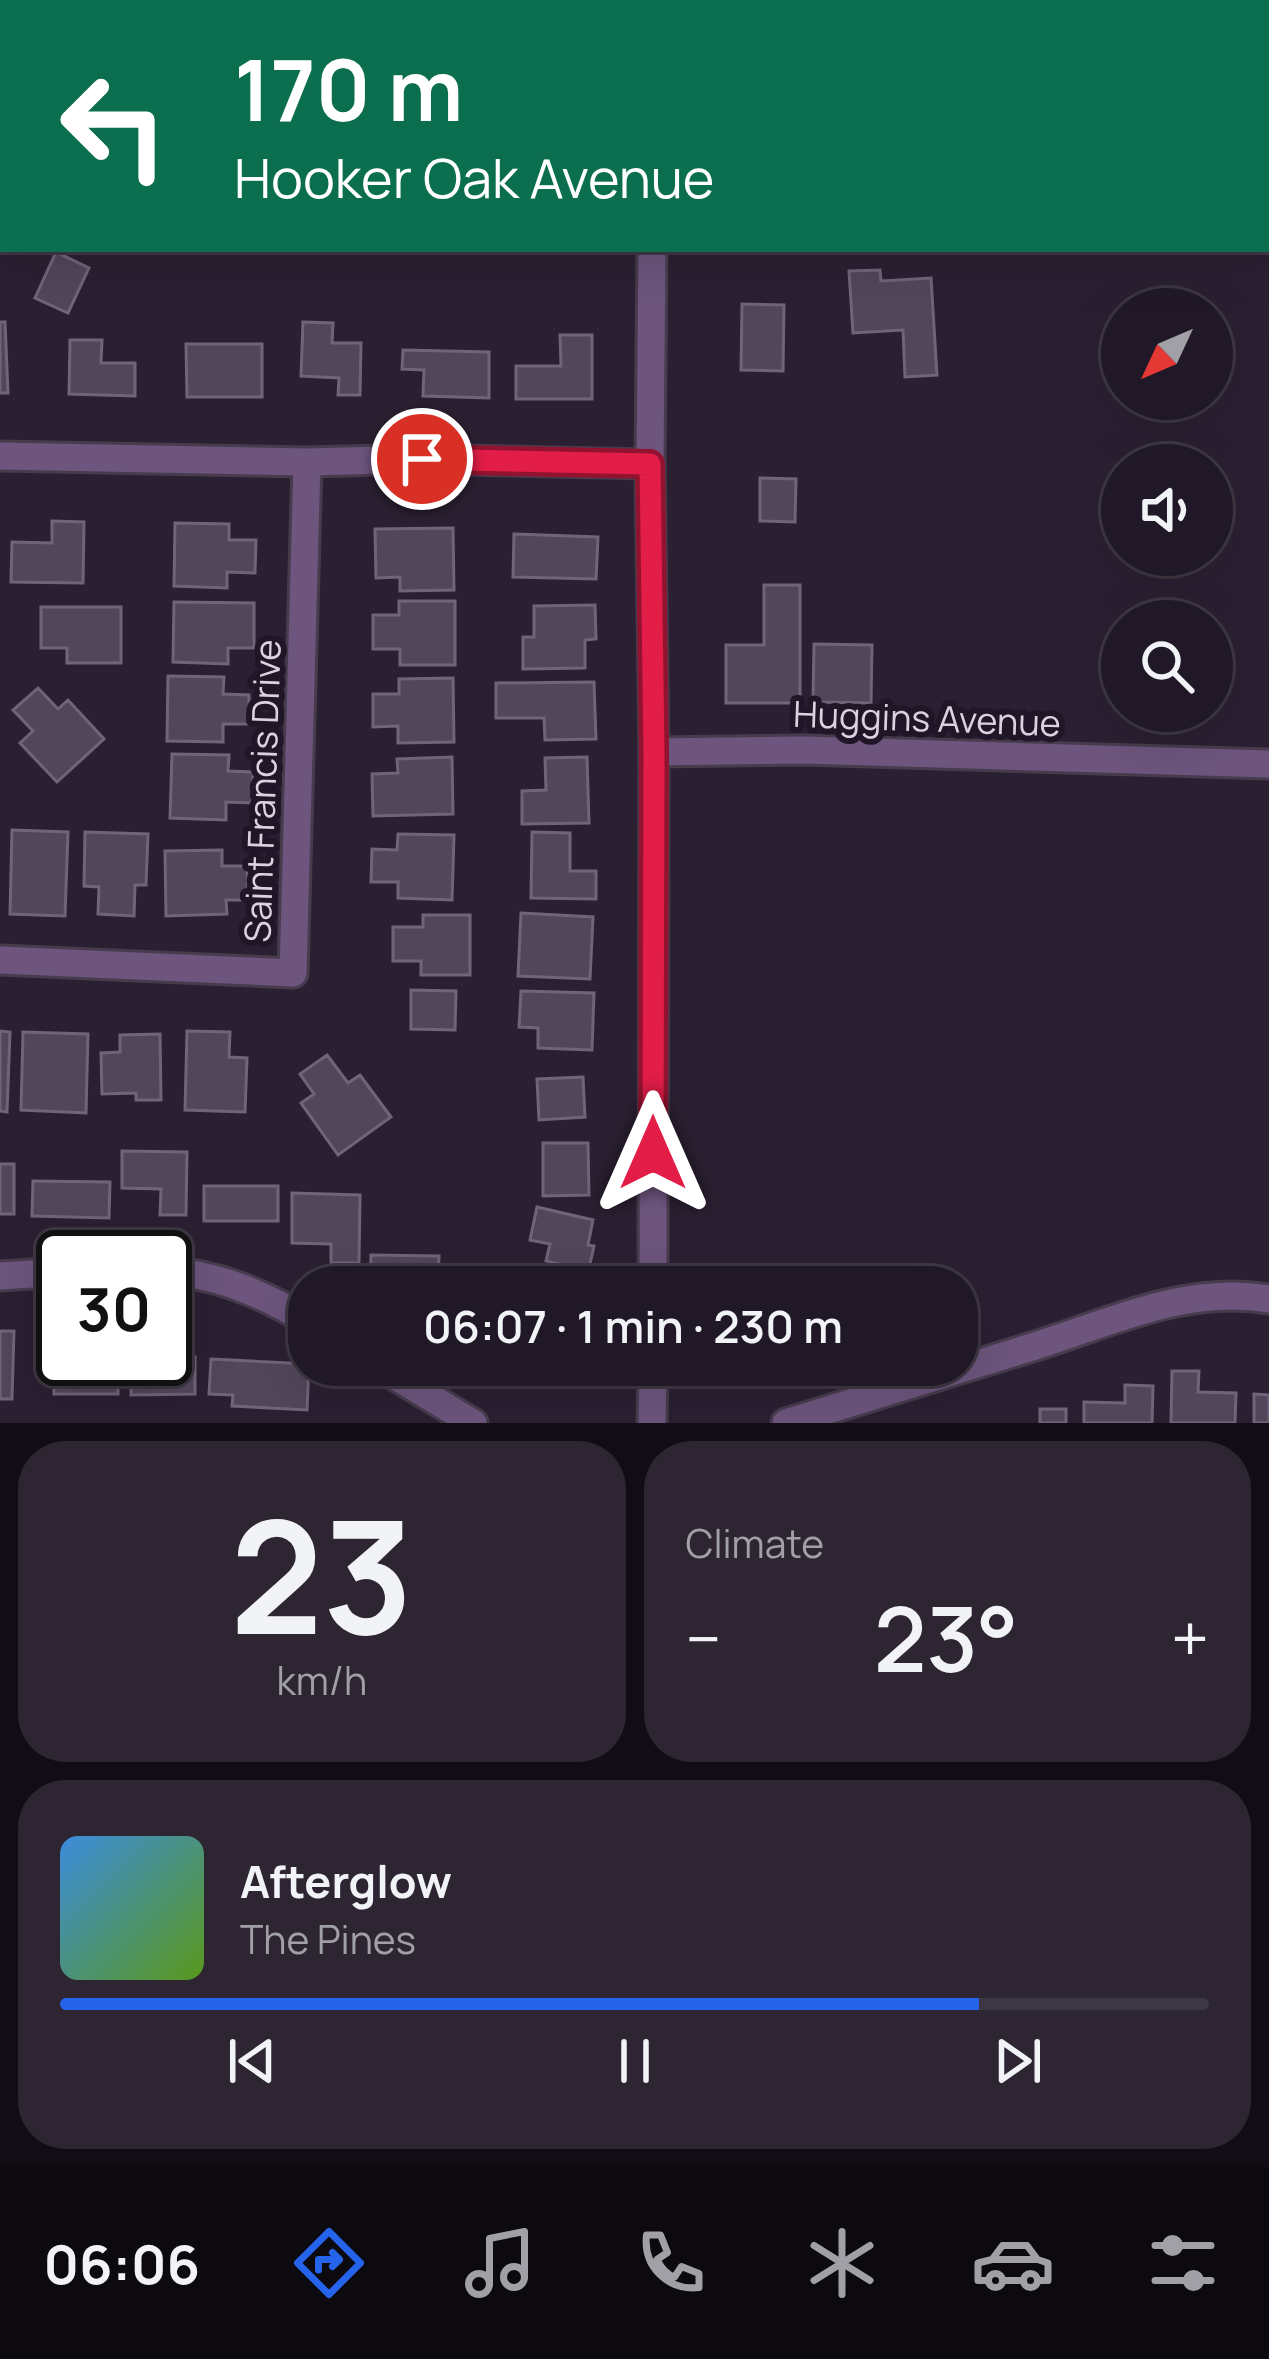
<!DOCTYPE html>
<html lang="en">
<head>
<meta charset="utf-8">
<style>
	:root { --surface:#201826; --page:#2d2532; --text:#f1f3f6; --muted:#a2a0a7; --line:#3d3743; --accent:#2563eb }
	body { margin:0; font-family:Manrope,sans-serif; background:var(--page); color:var(--text); height:100vh; display:flex; flex-direction:column; font-size:45px; white-space:nowrap }
	* { box-sizing:border-box; margin:0 }
	p { font-size:39px; color:var(--muted) }
	.icon { flex:none; width:66px; height:66px; fill:none; stroke:currentColor; stroke-width:2; stroke-linecap:round; stroke-linejoin:round }
	.map { position:relative; height:1423px; overflow:hidden }
	.details { display:flex; flex-direction:column; gap:18px; padding:18px; background:#120d15; flex:1 }
	.details>* { flex:none }
	.banner { position:absolute; left:0px; top:0px; width:1269px; height:252px; box-shadow:0 12px 48px #0002,0 0 0 3px var(--line); background:#0b6e4f; color:#fff; overflow:hidden }
	.needle { width:78px; rotate:226deg }
	.controls { position:absolute; left:1101px; top:288px; display:grid; gap:24px }
	.controls a { display:grid; place-items:center; width:132px; height:132px; border-radius:50%; background:var(--surface); box-shadow:0 12px 48px #0002,0 0 0 3px var(--line); font-size:60px }
	.speed { position:absolute; left:36px; top:1230px; display:flex; gap:24px; font-size:60px; font-weight:700; text-align:center }
	.speed>* { display:grid; place-content:center; width:156px; height:156px; border-radius:50%; background:var(--surface); box-shadow:0 12px 48px #0002,0 0 0 3px var(--line); line-height:1 }
	.speed .limit { border:6px solid #111; border-radius:18px; background:#fff; color:#111 }
	.pin { position:absolute; display:grid; place-items:center; width:102px; height:102px; color:#fff; margin:-51px; border:6px solid #fff; border-radius:50%; box-shadow:0 3px 12px #0007 }
	.me { position:absolute; width:132px; margin:-66px; rotate:0deg; stroke-linejoin:round; filter:drop-shadow(0 0 9px #0008) }
	.turn { display:flex; align-items:center; gap:42px; height:252px; padding:0 36px; font-size:54px }
	.turn .icon { width:156px; height:156px; stroke-width:2.5 }
	.turn b { display:block; font-size:84px; line-height:102px }
	.big { font-size:90px; font-weight:600; line-height:1.1 }
	.details .card { flex:1; display:flex; flex-direction:column; justify-content:center; gap:18px; min-width:0; padding:0 42px; border-radius:48px; background:var(--page) }
	.details .dial { align-items:center; gap:0 }
	.dial b { font-size:156px; line-height:1 }
	.song { display:flex; align-items:center; gap:36px }
	.cover { width:144px; height:144px; border-radius:18px; background:linear-gradient(135deg,hsl(210 70% 55%),hsl(90 70% 35%)) }
	.played { height:12px; border-radius:6px; background:linear-gradient(90deg,var(--accent) 80%,var(--line) 80%) }
	.keys { display:flex; justify-content:space-around; direction:ltr }
	.heat { display:flex; justify-content:space-between; align-items:center; font-size:66px; direction:ltr }
	.details .tiles { flex:1; display:grid; gap:18px; grid-template-columns:1fr 1fr }
	.card:last-child { grid-column:span 2 }
	.trip { position:absolute; left:288px; top:1266px; width:690px; height:120px; border-radius:48px; background:var(--surface); box-shadow:0 12px 48px #0002,0 0 0 3px var(--line); font-weight:600; line-height:120px; text-align:center }
	.tabs { display:flex; height:192px; justify-content:space-around; align-items:center; background:#0d0a0f; color:var(--muted) }
	.tabs .icon { width:84px; height:84px }
	.tabs .active { color:var(--accent) }
	.tabs b { font-size:54px; color:var(--text) }
	.map>svg:first-child { display:block }
</style>
</head>
<body>
<div class="map">
<svg width="1269" height="1423" viewBox="0 0 1269 1423">
	<rect width="100%" height="100%" fill="#2b2032"/>
	<path fill="#52465b" stroke="#71647a" stroke-width="3" d="M56,252L89,268L68,313L35,298Z
		M880,270L881,281L931,278L937,375L905,377L903,330L853,333L849,271Z
		M742,304L784,305L783,371L741,370Z
		M0,322H5L8,393H0Z
		M303,322L333,323L332,343H361L360,395H338L339,378L301,376Z
		M560,335H592V399H516V366H561Z
		M70,340H102L101,363H135V396L69,394Z
		M186,344H262V397H187Z
		M403,350L489,352V398L423,396L424,370L402,369Z
		M760,478L796,479L795,522L760,521Z
		M52,521L84,522L83,583L11,582L12,542L52,543Z
		M175,523L229,524V540H256L255,573L227,572V588L174,586Z
		M453,528L454,590L400,591V577L376,578L375,529Z
		M514,534L598,537L596,579L513,577Z
		M764,585H800V703H726V645H764Z
		M399,601H455V665H400V649H373V615H399Z
		M174,602L254,603V648H228V664L173,662Z
		M595,605L596,639L585,640V668L523,669V637H534V606Z
		M41,607H121V663H67V648H41Z
		M814,644L872,645L871,703L813,702Z
		M168,676L224,677L223,694L249,695V724H223V742L167,741Z
		M453,678L454,742L398,743V726L373,727V694H399V679Z
		M594,682L596,739L545,740L544,718H496V683Z
		M38,688L58,709L68,700L104,739L57,782L20,743L33,731L13,710Z
		M172,754L229,755L228,771L253,772L252,803L226,802V820L170,818Z
		M452,757L453,814L373,816L372,774L398,773L397,759Z
		M587,757L589,823L522,824V791L546,790L545,758Z
		M12,830L68,832L65,916L10,914Z
		M85,832L148,834L146,885H135L134,916L98,914L99,887L84,886Z
		M532,832L570,833V871H596V899L531,898Z
		M398,834L454,835L452,900L398,898V882H371L372,849L397,850Z
		M222,850V866H247L248,900H226L227,914L166,916L165,851Z
		M521,913L593,917L590,979L518,976Z
		M423,915H470V975H421V961H393V927H423Z
		M411,990L456,991L455,1030L411,1029Z
		M521,991L594,993L592,1050L538,1048V1028L519,1027Z
		M0,1031L10,1032L7,1112L0,1111Z
		M187,1031L230,1032L229,1057L247,1058L245,1112L185,1110Z
		M23,1032L88,1034L86,1113L21,1110Z
		M160,1034L161,1100H136V1093L102,1094L101,1053L120,1052V1035Z
		M327,1055L348,1083L360,1075L391,1117L338,1155L301,1103L314,1094L300,1074Z
		M583,1077L585,1117L539,1120L537,1079Z
		M543,1143H588L589,1195L543,1196Z
		M122,1151L187,1152L186,1215H160L161,1189L122,1188Z
		M0,1164H14V1214H0Z
		M33,1181L110,1182L109,1218L32,1216Z
		M204,1186H278V1221H204Z
		M292,1193L360,1195L359,1263H331V1244L292,1243Z
		M537,1207L593,1220L588,1245L594,1246L586,1282L557,1275L559,1264L546,1261L550,1244L530,1240Z
		M371,1255L439,1256L438,1287H370Z
		M0,1331H14L12,1399H0Z
		M195,1357V1394L131,1395V1359Z
		M53,1359H118V1394H54Z
		M211,1359L309,1364L307,1410L232,1406L233,1395L209,1394Z
		M537,1365H564V1384L537,1385Z
		M1172,1371H1199L1198,1392L1236,1393L1235,1423H1171Z
		M1125,1385L1153,1386L1152,1423H1084V1402L1125,1403Z
		M1254,1394L1269,1395V1423H1254Z
		M1040,1409H1066V1423H1040Z"/>
	<g fill="none" stroke-linecap="round" stroke-linejoin="round">
		<defs>
			<path id="street" d="M658,3V0
				M0,31H3
				M652,249L650,464L654,752L653,1287
				M0,456L307,462L422,459L650,464
				M654,752L804,750L1269,764
				M0,960L293,973L307,462
				M165,1271C217,1274 265,1294 309,1322
				M0,1276L63,1272
				M377,1365L473,1423
				M652,1423L653,1365
				M786,1423C869,1397 952,1371 1035,1346C1112,1322 1186,1285 1269,1299"/>
		</defs>
		<use href="#street" stroke="#473c4e" stroke-width="33"/>
		<use href="#street" stroke="#6d557d" stroke-width="27"/>
	</g>
	<g fill="none" stroke-linecap="round" stroke-linejoin="round">
		<defs>
			<path id="route" d="M422,459L650,464L654,752L653,1153"/>
		</defs>
		<use href="#route" stroke="#92132f" stroke-width="30"/>
		<use href="#route" stroke="#e11d48" stroke-width="21"/>
	</g>
	<g text-anchor="middle" dominant-baseline="central" stroke-width="12" stroke-linejoin="round" paint-order="stroke">
		<g font-size="36" fill="#d9d2df" stroke="#211628">
			<text transform="translate(927 718) rotate(2)">Huggins Avenue</text>
			<text transform="translate(262 791) rotate(-88)">Saint Francis Drive</text>
		</g>
	</g>
</svg>
<div class="controls">
<a><svg class="needle" viewBox="-14 -14 28 28"><path d="M0-13l5 13h-10z" fill="#e53935"/><path d="M0 13l5-13h-10z" fill="#a2a0a7"/></svg></a>
<a><svg class="icon" aria-label="sound" viewBox="0 0 24 24"><path d="M4 9h4l5-4v14l-5-4H4zM17 9q2 3 0 6"/></svg></a>
<a><svg class="icon" aria-label="search" viewBox="0 0 24 24"><circle cx="10" cy="10" r="6"/><path d="M15 15l6 6"/></svg></a>
</div>
<div class="speed"><div class="limit">30</div></div>
<div class="pin" style="left:422px;top:459px;background:#d93025"><svg class="icon" aria-label="arrive" viewBox="0 0 24 24"><path d="M6 21V4h12l-3 4 3 4H6"/></svg></div>
<svg class="me" style="left:653px;top:1153px" viewBox="-20 -20 40 40"><path d="M0-17L14 15 0 8-14 15z" fill="#e11d48" stroke="#fff" stroke-width="4"/></svg>
<div class="trip">06:07 · 1 min · 230 m</div>
<div class="banner">
<div class="turn"><svg class="icon" aria-label="left" viewBox="0 0 24 24"><path d="M17 20v-9H6M10 6l-5 5 5 5"/></svg><div><b>170 m</b>Hooker Oak Avenue</div></div>
</div>
</div>
<section class="details">
<div class="tiles">
<div class="card dial"><b>23</b><p>km/h</p></div>
<div class="card"><p>Climate</p>
<div class="heat"><a>−</a><b class="big">23°</b><a>+</a></div>
</div>
<div class="card">
<div class="song"><i class="cover"></i><div><b>Afterglow</b><p>The Pines</p></div></div>
<div class="played"></div>
<div class="keys"><svg class="icon" aria-label="previous" viewBox="0 0 24 24"><path d="M18 5L8 12l10 7zM5 5v14"/></svg><svg class="icon" aria-label="pause" viewBox="0 0 24 24"><path d="M8 5v14M16 5v14"/></svg><svg class="icon" aria-label="next" viewBox="0 0 24 24"><path d="M6 5l10 7-10 7zM19 5v14"/></svg></div>
</div>
</div>
</section>
<nav class="tabs">
<b>06:06</b>
<svg class="icon active" aria-label="directions" viewBox="0 0 24 24"><path d="M12 3l9 9-9 9-9-9zM9 14v-3h6M13 9l2 2-2 2"/></svg>
<svg class="icon" aria-label="music" viewBox="0 0 24 24"><path d="M9 18V5l10-2v13"/><circle cx="6" cy="18" r="3"/><circle cx="16" cy="16" r="3"/></svg>
<svg class="icon" aria-label="phone" viewBox="0 0 24 24"><path d="M5 4h4l2 5-3 2q2 4 5 5l2-3 5 2v4C11 20 4 13 5 4z"/></svg>
<svg class="icon" aria-label="climate" viewBox="0 0 24 24"><path d="M12 3v18M4 7l16 10M4 17L20 7"/></svg>
<svg class="icon" aria-label="car" viewBox="0 0 24 24"><path d="M5 17H2v-5l4-1 3-4h7l3 4 3 1v5h-3M9 17h6M6 11h13"/><circle cx="7" cy="17" r="2"/><circle cx="17" cy="17" r="2"/></svg>
<svg class="icon" aria-label="filters" viewBox="0 0 24 24"><path d="M4 7h16M4 17h16"/><circle cx="9" cy="7" r="2"/><circle cx="15" cy="17" r="2"/></svg>
</nav>
</body>
</html>
